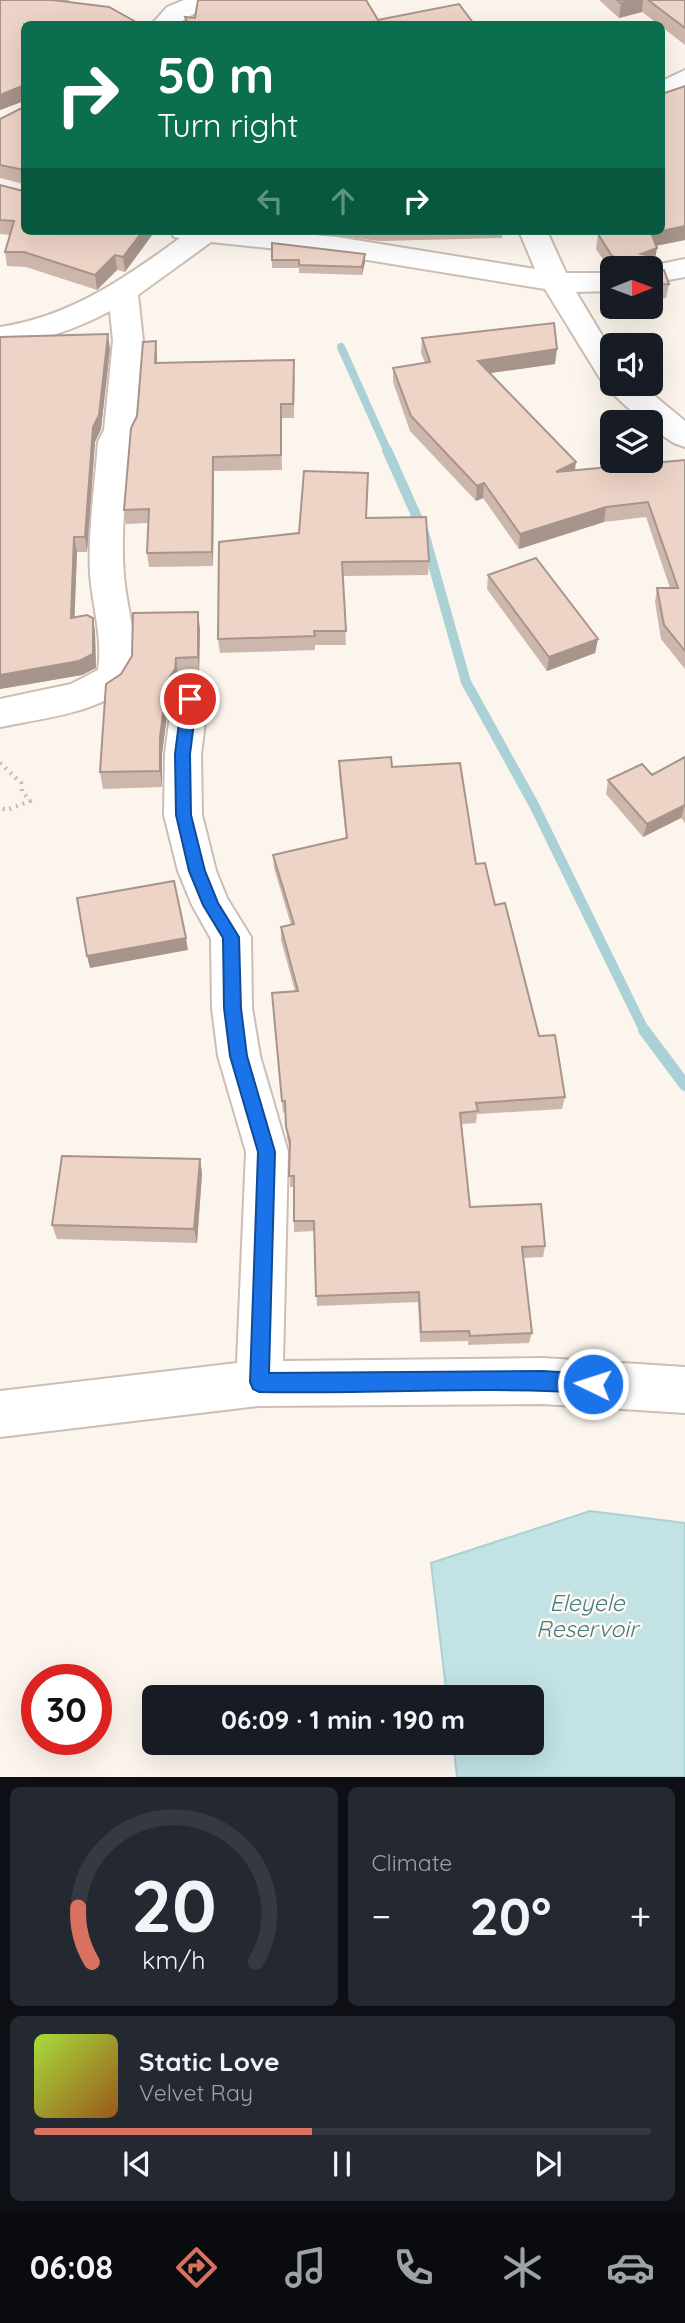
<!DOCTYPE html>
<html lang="en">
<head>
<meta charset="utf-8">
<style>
	:root { --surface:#171b24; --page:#242831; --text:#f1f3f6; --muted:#9ea1a6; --line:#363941; --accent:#d8715f }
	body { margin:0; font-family:Quicksand,sans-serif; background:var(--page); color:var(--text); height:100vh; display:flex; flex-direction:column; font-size:26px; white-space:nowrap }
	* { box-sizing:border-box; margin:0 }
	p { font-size:23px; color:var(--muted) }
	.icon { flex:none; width:38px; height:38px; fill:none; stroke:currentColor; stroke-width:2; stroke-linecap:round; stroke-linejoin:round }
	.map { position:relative; height:1777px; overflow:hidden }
	.sheet { display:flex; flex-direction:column; gap:10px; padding:10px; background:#0d0f14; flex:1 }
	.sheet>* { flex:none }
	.hud { position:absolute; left:21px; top:21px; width:644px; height:214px; border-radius:10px; box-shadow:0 7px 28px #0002; background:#0b6e4f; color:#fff; overflow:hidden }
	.needle { width:46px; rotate:89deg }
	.fabs { position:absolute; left:600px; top:256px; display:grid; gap:14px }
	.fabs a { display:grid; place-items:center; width:63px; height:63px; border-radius:10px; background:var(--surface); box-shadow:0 7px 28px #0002; font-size:35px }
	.speed { position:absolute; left:21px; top:1664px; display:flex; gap:14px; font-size:35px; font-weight:700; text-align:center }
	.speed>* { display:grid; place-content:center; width:91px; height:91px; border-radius:50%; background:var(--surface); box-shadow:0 7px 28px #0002; line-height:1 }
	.speed .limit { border:10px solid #d22; background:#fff; color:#111 }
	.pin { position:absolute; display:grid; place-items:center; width:60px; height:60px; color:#fff; margin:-30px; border:4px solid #fff; border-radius:50%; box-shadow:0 2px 7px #0007 }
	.me { position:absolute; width:77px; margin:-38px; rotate:274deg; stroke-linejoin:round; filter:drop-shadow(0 0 5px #0008) }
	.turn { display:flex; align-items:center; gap:24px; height:147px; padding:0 21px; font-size:32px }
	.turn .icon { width:91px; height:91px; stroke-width:2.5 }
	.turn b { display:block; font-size:49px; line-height:60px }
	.lanes { display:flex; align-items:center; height:66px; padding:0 21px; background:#0003; justify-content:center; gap:35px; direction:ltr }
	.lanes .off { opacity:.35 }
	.big { font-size:52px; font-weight:700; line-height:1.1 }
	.sheet .card { flex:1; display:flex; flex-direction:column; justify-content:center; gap:10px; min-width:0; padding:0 24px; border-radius:10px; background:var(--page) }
	.sheet .dial { align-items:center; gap:0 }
	.dial svg { height:182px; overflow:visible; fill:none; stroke:var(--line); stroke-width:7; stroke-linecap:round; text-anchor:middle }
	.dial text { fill:var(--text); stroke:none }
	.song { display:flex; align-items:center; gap:21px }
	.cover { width:84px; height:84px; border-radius:10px; background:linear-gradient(135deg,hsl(80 70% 55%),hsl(30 70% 35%)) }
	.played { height:7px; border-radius:4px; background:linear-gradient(90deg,var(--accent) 45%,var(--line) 45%) }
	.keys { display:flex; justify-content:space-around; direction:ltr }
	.heat { display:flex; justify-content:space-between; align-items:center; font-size:38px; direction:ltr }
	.sheet .tiles { flex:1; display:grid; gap:10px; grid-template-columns:1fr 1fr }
	.card:last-child { grid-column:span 2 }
	.trip { position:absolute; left:142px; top:1685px; width:402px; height:70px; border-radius:10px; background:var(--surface); box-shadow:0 7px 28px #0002; font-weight:700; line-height:70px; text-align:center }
	.tab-bar { display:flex; height:112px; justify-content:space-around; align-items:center; background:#090b0e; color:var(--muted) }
	.tab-bar .icon { width:49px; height:49px }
	.tab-bar .on { color:var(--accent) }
	.tab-bar b { font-size:32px; color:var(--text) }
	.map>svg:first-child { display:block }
</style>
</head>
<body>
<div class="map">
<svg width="685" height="1777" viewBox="0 0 685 1777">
	<rect width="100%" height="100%" fill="#fbf5ed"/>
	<path fill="#c2e2e4" stroke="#aad1d5" stroke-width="2" d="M590,1511L685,1523V1777H457L453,1743H532V1698L447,1697L431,1563Z"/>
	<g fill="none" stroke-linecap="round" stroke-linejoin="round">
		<path stroke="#aad1d5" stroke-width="8" d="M341,347L388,452"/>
		<path stroke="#aad1d5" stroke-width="10" d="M387,450L424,533L466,682L534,805L645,1032"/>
		<path stroke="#aad1d5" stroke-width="12" d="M644,1030L685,1085"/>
		<defs>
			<path id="street" d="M184,0H231L228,5L197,12L177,24H152L167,7Z
				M685,70V89L662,99V81Z
				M170,231H271L337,237L535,269L519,231H547L566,273H612V291L576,292L612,352V383H639L685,421V447L674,443L651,428V422H643L609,390L606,381L601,380L545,289L337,255L211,242L138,295L143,341L136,430L130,442C127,486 120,531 124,576C126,604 136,632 134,661C134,671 129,682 122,689C97,713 33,720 0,727V699L71,684L98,670C103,637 92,605 90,573C88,529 95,485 98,442L104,430L113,341L110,311C75,330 39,341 0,347V327C69,317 124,279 180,238L174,237Z
				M685,259V277L651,283V268H641Z
				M190,686L203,689L208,699L201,754L202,815L216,871L227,898L251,937L252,1008L260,1056L288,1152L283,1361L543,1358L685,1367V1413L543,1404L259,1406L0,1437V1391L237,1363L246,1152L218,1056L212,1008L211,939L192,905L178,871L164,815L165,754L172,699L177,689Z"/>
		</defs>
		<use href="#street" stroke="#cdbdb3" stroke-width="4"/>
		<path stroke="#d4b7aa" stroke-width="4.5" stroke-dasharray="2 5" stroke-linecap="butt" d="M0,763L21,783L22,791L30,801L7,810L0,808"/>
		<use href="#street" fill="#fff" fill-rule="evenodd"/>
	</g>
	<path fill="#cdb6ab" d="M0,0H70L66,2L109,7L136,22L137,24H24V231H155L125,272L117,270L97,290L26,267L7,266L5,252L10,235L0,234V185L23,191V184L0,178V119L24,107V101L0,110Z
		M599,0H685V45L662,27V24H658L642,12L619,18Z
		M685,86V240L656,246L657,248L654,263L651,264L652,271L669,284L666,298L651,299V268H612V271L610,270L596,249L598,234L662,231Z
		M301,231H502V238L379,241Z
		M272,243L365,262L362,275L299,273V268H272Z
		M422,338L555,364L490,373L575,470L685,460V669L661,639L655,602L657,588H670L646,517L604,522L519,549L483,498L476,501L410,431L393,382V368L425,363L421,353Z
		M110,349L101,429L95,442L87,552H77L74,618H93L95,632L96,668L82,675L0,689Z
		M157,356V363L295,375L294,418H281L282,470L214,471L213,566L149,567L147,553L148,523L126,524L124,510L137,416Z
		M367,518L429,561L428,575L343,576L346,645H315V650L220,653L218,639L299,533Z
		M488,575L598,639L595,653L547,671L487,589Z
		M200,629L199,675H178L177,686L169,699L162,754V787L103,789L100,772L121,674Z
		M685,757V823L681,818L643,837L606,794L608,780L652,775Z
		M339,761L392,767L476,864L495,905L539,1036L565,1097L562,1109L477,1114L476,1123L461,1124L470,1207L545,1246L543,1257L523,1258L532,1333L529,1343L468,1345V1341L420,1342L418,1302L317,1306L314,1231L294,1232V1187H290V1149L287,1138L286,1112L283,1113L272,993L295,991L281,940V927L291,925L274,868L273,855L346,839L339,774Z
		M200,1159L202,1174L197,1243L57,1239L52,1225Z"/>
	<path fill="#a7948b" d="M633,0H643L642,12L619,18L621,3Z
		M22,86L24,101L0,110V95Z
		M685,226V240L649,247L651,233Z
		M143,231H155L125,272L123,257Z
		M657,248L654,263L640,268L641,254Z
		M365,254V262L362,275V267Z
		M115,255L117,270L97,290L95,275Z
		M108,334L110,349L101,429L95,442L87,552L85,537L93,427Z
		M156,341L157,356L156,377L155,363Z
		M557,349L555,364L477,375L478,361Z
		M213,457L214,471L213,566L212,552Z
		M576,462L574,477L556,472Z
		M484,483L483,498L476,501L477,486Z
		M606,507L604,522L519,549L520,534Z
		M74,537L77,552L74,632L71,618Z
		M198,612L200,629L199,675L198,657Z
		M93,618L95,632L96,668L82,675L0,689V675Z
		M598,639L595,653L547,671L549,657Z
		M176,658L178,675L177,686L169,699L162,754V787L160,771V737L167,681Z
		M685,805L681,818L643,837L647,824Z
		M186,938L188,950L90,968L87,956Z
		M200,1159L202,1174L197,1243L194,1229Z"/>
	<path fill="#eed4c7" stroke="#a7948b" stroke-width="2" d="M0,0H52L109,7L136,22L131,24H24V231H143L123,257L115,255L95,275L24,252H5L14,221L0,220V185L23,191L24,170L0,165V119L24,107L22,86L0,95Z
		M198,0H366L378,20L459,4L474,24H188L185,17L195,18Z
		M617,0H633L621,3Z
		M648,0H685V28Z
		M685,86V226L662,231V94Z
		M618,231H660L651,233L657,248L641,254L651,256L652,271L664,270L669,284L651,285V268H619L617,264L616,257L612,256L598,234Z
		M272,243L365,254L362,267L299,265V260H272Z
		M554,323L557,349L478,361L576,462L556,472L685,460V651L664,625L657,588H678L648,502L606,507L520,534L484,483L477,486L411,416L393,368L430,362L422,338Z
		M108,334L99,415L93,427L85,537H74L71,618L87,615L93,618V654L79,661L0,675V337Z
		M156,341L155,363L294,360L293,404H281V455L213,457L212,552L147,553L149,509L124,510L131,428L137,416L143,342Z
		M304,471L368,473L366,518L426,517L429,561L342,562L346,631H314L315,636L218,639L219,542L299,533Z
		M536,558L598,639L549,657L488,575Z
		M198,612V657L176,658L175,669L167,681L160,737V771L100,772L106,684L121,674L132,656L133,613Z
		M391,757L392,767L460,763L476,864L485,863L495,905L505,903L539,1036L555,1035L565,1097L476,1103L478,1111L460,1113L470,1207L541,1204L545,1246L522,1247L532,1333L470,1336L469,1331L421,1332L419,1292L316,1296L314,1221H294V1176H289L290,1141L286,1127L285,1101H282L272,993L298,991L281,927L294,924L273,855L347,838L339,761Z
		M685,757V805L647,824L608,780L642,764L652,775Z
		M174,881L186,938L87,956L77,898Z
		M62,1156L200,1159L194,1229L52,1225Z"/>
	<path fill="#1a73e8" stroke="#114b97" stroke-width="2" d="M190,694L197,699L190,754L191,815L205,871L218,903L239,937L241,1008L247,1056L275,1152L269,1373L543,1371L593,1374L600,1377L603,1384L600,1390L593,1393C482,1386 371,1394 259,1392L253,1389L250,1382L258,1152L230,1056L224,1008L223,938L203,905L189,871L176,815L175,754L182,699Z"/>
	<g text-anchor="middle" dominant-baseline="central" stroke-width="5" stroke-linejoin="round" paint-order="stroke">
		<g font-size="23" font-style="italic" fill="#497a7f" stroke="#fef9f4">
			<text x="587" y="1602">Eleyele<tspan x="587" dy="26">Reservoir</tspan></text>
		</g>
	</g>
</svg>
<div class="fabs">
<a><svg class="needle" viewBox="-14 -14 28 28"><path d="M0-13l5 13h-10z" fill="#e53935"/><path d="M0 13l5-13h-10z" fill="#9ea1a6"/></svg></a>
<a><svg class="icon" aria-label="sound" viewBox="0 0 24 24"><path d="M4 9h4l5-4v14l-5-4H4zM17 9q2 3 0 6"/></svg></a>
<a><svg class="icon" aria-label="layers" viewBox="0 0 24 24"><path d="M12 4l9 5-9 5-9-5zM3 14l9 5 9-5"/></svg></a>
</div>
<div class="speed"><div class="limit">30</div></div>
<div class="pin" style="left:190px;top:699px;background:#d93025"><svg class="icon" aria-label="arrive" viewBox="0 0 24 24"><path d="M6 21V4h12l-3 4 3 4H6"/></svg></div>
<svg class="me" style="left:593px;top:1384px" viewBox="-20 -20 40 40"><circle r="17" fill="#1a73e8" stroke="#fff" stroke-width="3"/><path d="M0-11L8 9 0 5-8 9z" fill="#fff"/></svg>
<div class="trip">06:09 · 1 min · 190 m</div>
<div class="hud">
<div class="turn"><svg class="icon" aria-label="right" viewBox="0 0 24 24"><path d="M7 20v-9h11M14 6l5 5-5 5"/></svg><div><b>50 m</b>Turn right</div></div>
<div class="lanes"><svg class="icon off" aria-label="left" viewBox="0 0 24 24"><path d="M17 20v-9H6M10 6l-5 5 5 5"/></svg><svg class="icon off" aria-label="ahead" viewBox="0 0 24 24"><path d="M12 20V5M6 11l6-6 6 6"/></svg><svg class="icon" aria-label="right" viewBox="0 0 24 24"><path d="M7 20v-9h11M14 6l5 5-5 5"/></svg></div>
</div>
</div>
<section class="sheet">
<div class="tiles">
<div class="card dial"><svg viewBox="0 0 100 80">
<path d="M14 69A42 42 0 1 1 86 69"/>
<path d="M14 69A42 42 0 0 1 8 45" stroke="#d8715f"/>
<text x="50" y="56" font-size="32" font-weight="700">20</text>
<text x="50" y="72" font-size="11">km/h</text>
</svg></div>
<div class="card"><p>Climate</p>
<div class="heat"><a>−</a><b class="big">20°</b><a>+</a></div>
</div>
<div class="card">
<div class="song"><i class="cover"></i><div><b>Static Love</b><p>Velvet Ray</p></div></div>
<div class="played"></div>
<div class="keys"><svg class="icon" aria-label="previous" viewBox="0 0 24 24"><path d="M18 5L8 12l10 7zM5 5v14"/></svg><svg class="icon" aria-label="pause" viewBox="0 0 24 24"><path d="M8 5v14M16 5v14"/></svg><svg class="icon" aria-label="next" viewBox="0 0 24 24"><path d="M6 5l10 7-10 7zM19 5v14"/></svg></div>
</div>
</div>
</section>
<nav class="tab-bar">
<b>06:08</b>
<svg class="icon on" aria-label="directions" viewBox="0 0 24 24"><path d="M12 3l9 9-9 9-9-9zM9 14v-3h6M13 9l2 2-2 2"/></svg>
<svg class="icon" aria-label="music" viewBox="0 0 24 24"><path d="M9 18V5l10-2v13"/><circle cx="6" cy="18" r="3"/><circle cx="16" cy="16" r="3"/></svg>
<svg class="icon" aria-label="phone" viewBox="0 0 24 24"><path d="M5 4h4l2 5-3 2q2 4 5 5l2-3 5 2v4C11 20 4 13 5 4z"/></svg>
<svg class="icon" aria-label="climate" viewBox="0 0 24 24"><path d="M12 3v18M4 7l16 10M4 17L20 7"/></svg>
<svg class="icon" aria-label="car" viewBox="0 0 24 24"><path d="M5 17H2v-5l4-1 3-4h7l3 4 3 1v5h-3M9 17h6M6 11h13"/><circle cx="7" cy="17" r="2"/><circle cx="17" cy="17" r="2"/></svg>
</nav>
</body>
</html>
